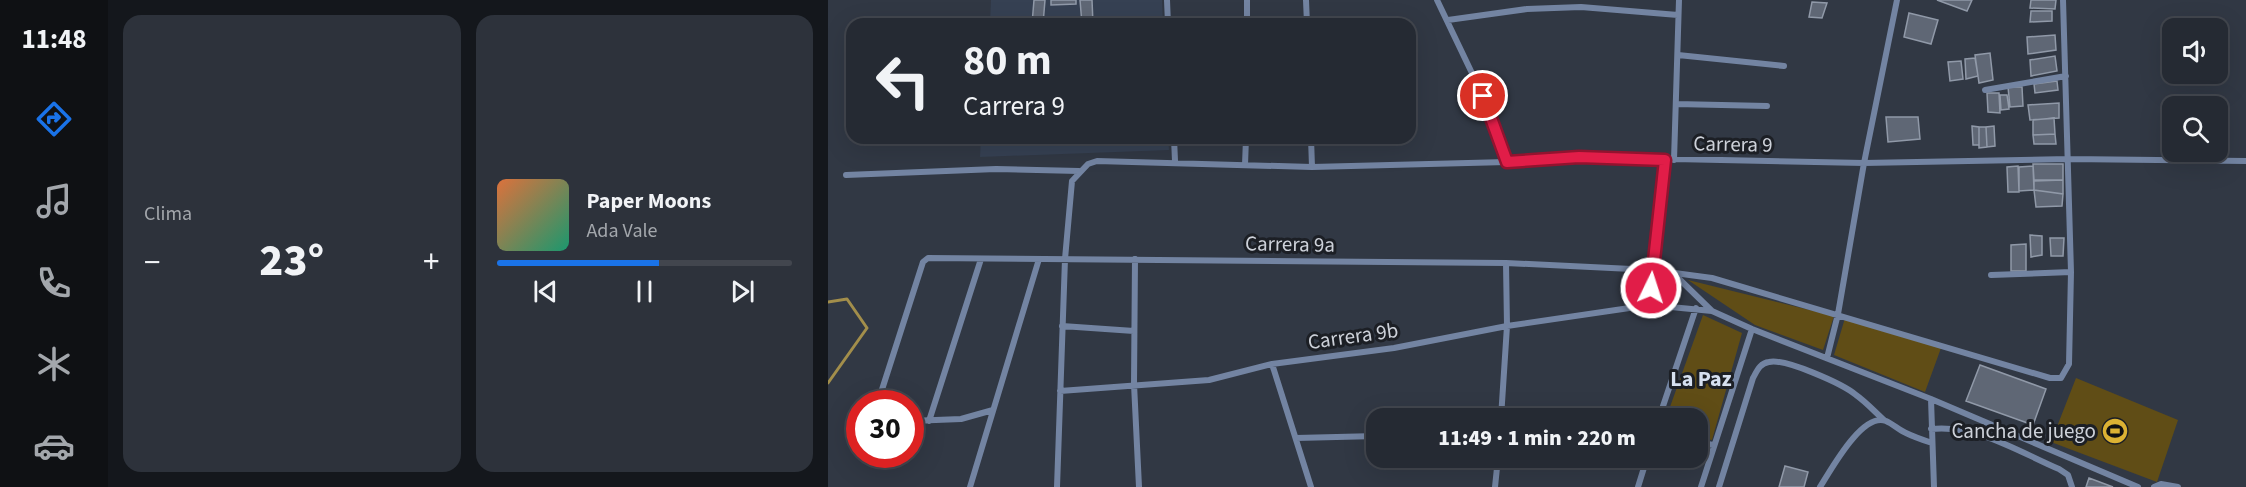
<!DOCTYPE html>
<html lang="es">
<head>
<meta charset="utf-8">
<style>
	:root { --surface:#252a33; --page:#2d323b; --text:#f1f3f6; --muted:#a3a7ac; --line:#42464e; --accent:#1a73e8 }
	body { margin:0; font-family:"Source Sans 3",sans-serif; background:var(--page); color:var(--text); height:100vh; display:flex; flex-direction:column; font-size:22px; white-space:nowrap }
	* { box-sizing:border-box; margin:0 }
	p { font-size:20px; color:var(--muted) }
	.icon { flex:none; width:33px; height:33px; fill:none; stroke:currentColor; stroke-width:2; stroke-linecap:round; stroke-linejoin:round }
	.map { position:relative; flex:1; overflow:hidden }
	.drawer { display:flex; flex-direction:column; gap:15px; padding:15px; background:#14171c; width:720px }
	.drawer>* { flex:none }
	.top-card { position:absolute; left:18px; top:18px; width:570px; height:126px; border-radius:18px; box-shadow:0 6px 24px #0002,0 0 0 2px var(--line); background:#252a33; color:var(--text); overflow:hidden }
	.tools { position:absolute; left:1334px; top:18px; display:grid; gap:12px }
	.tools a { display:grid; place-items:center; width:66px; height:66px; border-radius:12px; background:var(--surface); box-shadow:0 6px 24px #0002,0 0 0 2px var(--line); font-size:30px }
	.speed { position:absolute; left:18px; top:390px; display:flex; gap:12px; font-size:30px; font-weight:700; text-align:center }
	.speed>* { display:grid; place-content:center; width:78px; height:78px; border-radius:50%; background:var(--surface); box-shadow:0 6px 24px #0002,0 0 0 2px var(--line); line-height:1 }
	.speed .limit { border:9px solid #d22; background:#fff; color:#111 }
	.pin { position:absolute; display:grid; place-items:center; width:51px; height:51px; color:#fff; margin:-26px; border:3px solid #fff; border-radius:50%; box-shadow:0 2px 6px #0007 }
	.me { position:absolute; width:66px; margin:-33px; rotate:4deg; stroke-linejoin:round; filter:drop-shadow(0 0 4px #0008) }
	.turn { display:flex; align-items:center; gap:21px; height:126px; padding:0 18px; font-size:27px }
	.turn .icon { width:78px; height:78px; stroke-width:2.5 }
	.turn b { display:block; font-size:42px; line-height:51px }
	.big { font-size:45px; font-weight:800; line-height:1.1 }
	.drawer .card { flex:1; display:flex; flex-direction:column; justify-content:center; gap:9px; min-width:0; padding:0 21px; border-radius:18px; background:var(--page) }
	.song { display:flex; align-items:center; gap:18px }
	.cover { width:72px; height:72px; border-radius:9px; background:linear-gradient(135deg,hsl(20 70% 55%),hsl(160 70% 35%)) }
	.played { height:6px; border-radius:3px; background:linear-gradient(90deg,var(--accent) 55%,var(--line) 55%) }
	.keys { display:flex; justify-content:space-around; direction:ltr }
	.heat { display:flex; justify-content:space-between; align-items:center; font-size:33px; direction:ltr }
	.drawer .tiles { flex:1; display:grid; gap:15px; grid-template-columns:repeat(2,1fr) }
	.trip { position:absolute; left:538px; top:408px; width:342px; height:60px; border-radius:18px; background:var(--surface); box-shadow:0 6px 24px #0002,0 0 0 2px var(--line); font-weight:800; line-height:60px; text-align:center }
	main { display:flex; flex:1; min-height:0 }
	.dock { display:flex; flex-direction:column; width:108px; justify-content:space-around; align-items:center; background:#0f1114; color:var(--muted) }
	.dock .icon { width:42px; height:42px }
	.dock .on { color:var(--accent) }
	.dock b { font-size:27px; color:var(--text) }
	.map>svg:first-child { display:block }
</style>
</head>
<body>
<main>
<nav class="dock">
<b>11:48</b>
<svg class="icon on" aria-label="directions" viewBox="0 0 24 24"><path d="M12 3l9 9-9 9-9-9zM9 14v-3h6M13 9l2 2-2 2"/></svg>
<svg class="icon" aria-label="music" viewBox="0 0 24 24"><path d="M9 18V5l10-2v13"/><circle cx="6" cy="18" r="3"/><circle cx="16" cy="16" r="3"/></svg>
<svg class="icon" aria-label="phone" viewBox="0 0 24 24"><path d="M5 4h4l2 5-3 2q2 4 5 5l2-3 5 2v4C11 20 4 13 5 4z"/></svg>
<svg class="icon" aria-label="climate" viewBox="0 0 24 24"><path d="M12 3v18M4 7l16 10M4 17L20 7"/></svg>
<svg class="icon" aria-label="car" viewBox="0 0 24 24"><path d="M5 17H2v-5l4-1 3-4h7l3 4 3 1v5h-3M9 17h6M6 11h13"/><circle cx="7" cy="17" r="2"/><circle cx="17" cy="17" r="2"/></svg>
</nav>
<section class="drawer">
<div class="tiles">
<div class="card"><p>Clima</p>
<div class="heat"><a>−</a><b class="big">23°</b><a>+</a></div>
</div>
<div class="card">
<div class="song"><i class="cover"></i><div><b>Paper Moons</b><p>Ada Vale</p></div></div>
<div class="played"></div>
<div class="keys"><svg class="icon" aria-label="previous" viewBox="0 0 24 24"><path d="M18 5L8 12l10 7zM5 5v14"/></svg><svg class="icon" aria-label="pause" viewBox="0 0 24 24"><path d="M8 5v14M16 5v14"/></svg><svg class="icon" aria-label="next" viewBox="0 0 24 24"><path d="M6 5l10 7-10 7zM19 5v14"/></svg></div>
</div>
</div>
</section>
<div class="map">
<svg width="1418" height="487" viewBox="0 0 1418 487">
	<rect width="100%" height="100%" fill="#313844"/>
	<path fill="#364153" d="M163,0H334L335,24H162Z
		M153,138H340L341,150L152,157Z"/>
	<path fill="#604d16" d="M860,280L1006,316L995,350L927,325Z
		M875,315L914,333L884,440L870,437V418H838Z
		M1017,318L1113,348L1097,392L1006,355Z
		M1248,378L1350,420L1329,482L1223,442Z"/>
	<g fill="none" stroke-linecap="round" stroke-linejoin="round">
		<path stroke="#a28e4b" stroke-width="3" d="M0,302L19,299L39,328L0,383"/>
	</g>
	<path fill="#5f6775" stroke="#9099a8" stroke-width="1.5" d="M206,0H217L215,24H204Z
		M223,0H248V4L223,5Z
		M252,0H264L265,24H254Z
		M1109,0H1144L1139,11Z
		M1203,0H1228L1227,9L1202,8Z
		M984,2L999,3L994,18L981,17Z
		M1203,11H1224V21L1202,22Z
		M1081,13L1110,20L1103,44L1076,37Z
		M1227,35L1228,50L1200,54L1199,37Z
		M1162,53L1165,80L1151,83L1147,55Z
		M1227,56L1229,71L1203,76L1202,60Z
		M1147,58L1150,76L1138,79L1137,59Z
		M1133,61L1135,79L1122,81L1120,62Z
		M1229,81L1230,90L1207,93L1206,84Z
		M1180,87H1194L1195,106L1182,107Z
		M1159,93H1171L1172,113L1160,112Z
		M1172,95H1179L1181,109L1173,110Z
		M1231,103V118L1202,120L1200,105Z
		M1058,117H1090L1092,139L1060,142Z
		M1226,118L1227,134L1205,135V120Z
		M1144,126L1151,127V145H1145Z
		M1166,126L1167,146L1159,147L1158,127Z
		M1151,127H1158L1159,147L1151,148Z
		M1227,134L1228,144H1206L1205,135Z
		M1205,164H1235V180H1206Z
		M1190,166L1191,192H1180L1179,167Z
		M1205,166L1206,190L1191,191V167Z
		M1235,180V194L1206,190V181Z
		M1206,190L1235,194L1234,206L1208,207Z
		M1202,235L1214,236V255L1203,257Z
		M1222,238H1236L1235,256H1223Z
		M1198,244V271H1183V245Z
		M1152,365L1218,389L1205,425L1138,401Z
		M957,466L980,472L976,487H951Z
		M1261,478L1285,487H1258Z"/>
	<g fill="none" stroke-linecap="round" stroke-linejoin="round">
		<path stroke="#7384a2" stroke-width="6" d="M339,0L340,24
			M478,0L479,24
			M609,0L664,115L679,162
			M620,20L699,9L753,7L850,15
			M419,24V0
			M850,55L956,66
			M1157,90L1238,76
			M848,104L939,106
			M346,138L347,161
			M483,138L484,167
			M846,160L851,0
			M417,165L418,138
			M18,175L168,169L251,171
			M307,259L306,384L311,487
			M844,272L884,311
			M1163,275L1243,272
			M822,305L837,160
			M234,326L306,331
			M999,358L1010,314L1036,163L1069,0
			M444,364L483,487
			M232,391L381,380L444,364L566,348L679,326L822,305L884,311L924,329L1103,399L1310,487
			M1103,399L1106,487
			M50,402L95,262L100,258L678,263L824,270L884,278L1222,378H1233L1241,364L1243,272L1235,0
			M673,418L679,326L678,263
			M831,418L868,308
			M82,421L133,419L165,410
			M101,421L153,259
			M1103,429C1148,424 1191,452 1231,469L1240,475L1244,487
			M468,438L549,436
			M870,442L885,445
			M142,487L211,259
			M229,487L237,259L244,181L260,164L269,161L484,167L679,162L751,157L1036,163L1241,159L1418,161
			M667,487L670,458
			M810,487L819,458
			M873,487L924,329
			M891,487L925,378C929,371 932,363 941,362C957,358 1015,384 1028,395C1038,402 1047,412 1056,420
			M992,487C1003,470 1034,412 1058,421C1065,424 1071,430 1078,433C1086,437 1095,440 1104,443
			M1326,487L1333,484L1350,487"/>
	</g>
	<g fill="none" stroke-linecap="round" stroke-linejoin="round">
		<defs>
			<path id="route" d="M655,96L679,162L751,157L837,160L823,288"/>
		</defs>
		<use href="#route" stroke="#92132f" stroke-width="15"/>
		<use href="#route" stroke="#e11d48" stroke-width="10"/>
	</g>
	<defs>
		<symbol id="stadium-disc" viewBox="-11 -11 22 22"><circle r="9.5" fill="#dcb233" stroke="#1c1f25"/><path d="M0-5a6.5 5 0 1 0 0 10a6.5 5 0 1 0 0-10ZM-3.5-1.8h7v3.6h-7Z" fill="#111"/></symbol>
	</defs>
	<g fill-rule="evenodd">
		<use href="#stadium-disc" x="1272" y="416" width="30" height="30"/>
	</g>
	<g text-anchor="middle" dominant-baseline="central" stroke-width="6" stroke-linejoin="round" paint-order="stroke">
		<g font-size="21" fill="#cdd1d9" stroke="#1c1f25">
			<text transform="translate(905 144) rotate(1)">Carrera 9</text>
			<text transform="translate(462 244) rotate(1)">Carrera 9a</text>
			<text transform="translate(525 336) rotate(-8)">Carrera 9b</text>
		</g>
		<g font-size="21" fill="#cdd1d9" stroke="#1c1f25" text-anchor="end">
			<text x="1268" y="431">Cancha de juego</text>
		</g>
		<g font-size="22" font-weight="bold" fill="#d6e0f0" stroke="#1c1f25">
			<text x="873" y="379">La Paz</text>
		</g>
	</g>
</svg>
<div class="tools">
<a><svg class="icon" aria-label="sound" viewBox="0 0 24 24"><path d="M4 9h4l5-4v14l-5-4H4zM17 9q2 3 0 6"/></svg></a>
<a><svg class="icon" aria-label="search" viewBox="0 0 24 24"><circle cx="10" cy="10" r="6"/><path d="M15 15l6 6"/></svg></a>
</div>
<div class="speed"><div class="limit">30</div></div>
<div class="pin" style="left:655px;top:96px;background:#d93025"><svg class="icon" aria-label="arrive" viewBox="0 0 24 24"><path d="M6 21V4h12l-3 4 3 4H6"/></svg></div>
<svg class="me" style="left:823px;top:288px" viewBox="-20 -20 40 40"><circle r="17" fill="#e11d48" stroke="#fff" stroke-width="3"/><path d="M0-11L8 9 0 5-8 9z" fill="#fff"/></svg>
<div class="trip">11:49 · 1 min · 220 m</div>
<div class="top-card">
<div class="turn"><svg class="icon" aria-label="left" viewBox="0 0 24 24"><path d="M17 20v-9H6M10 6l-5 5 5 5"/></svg><div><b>80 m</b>Carrera 9</div></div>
</div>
</div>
</main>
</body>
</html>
